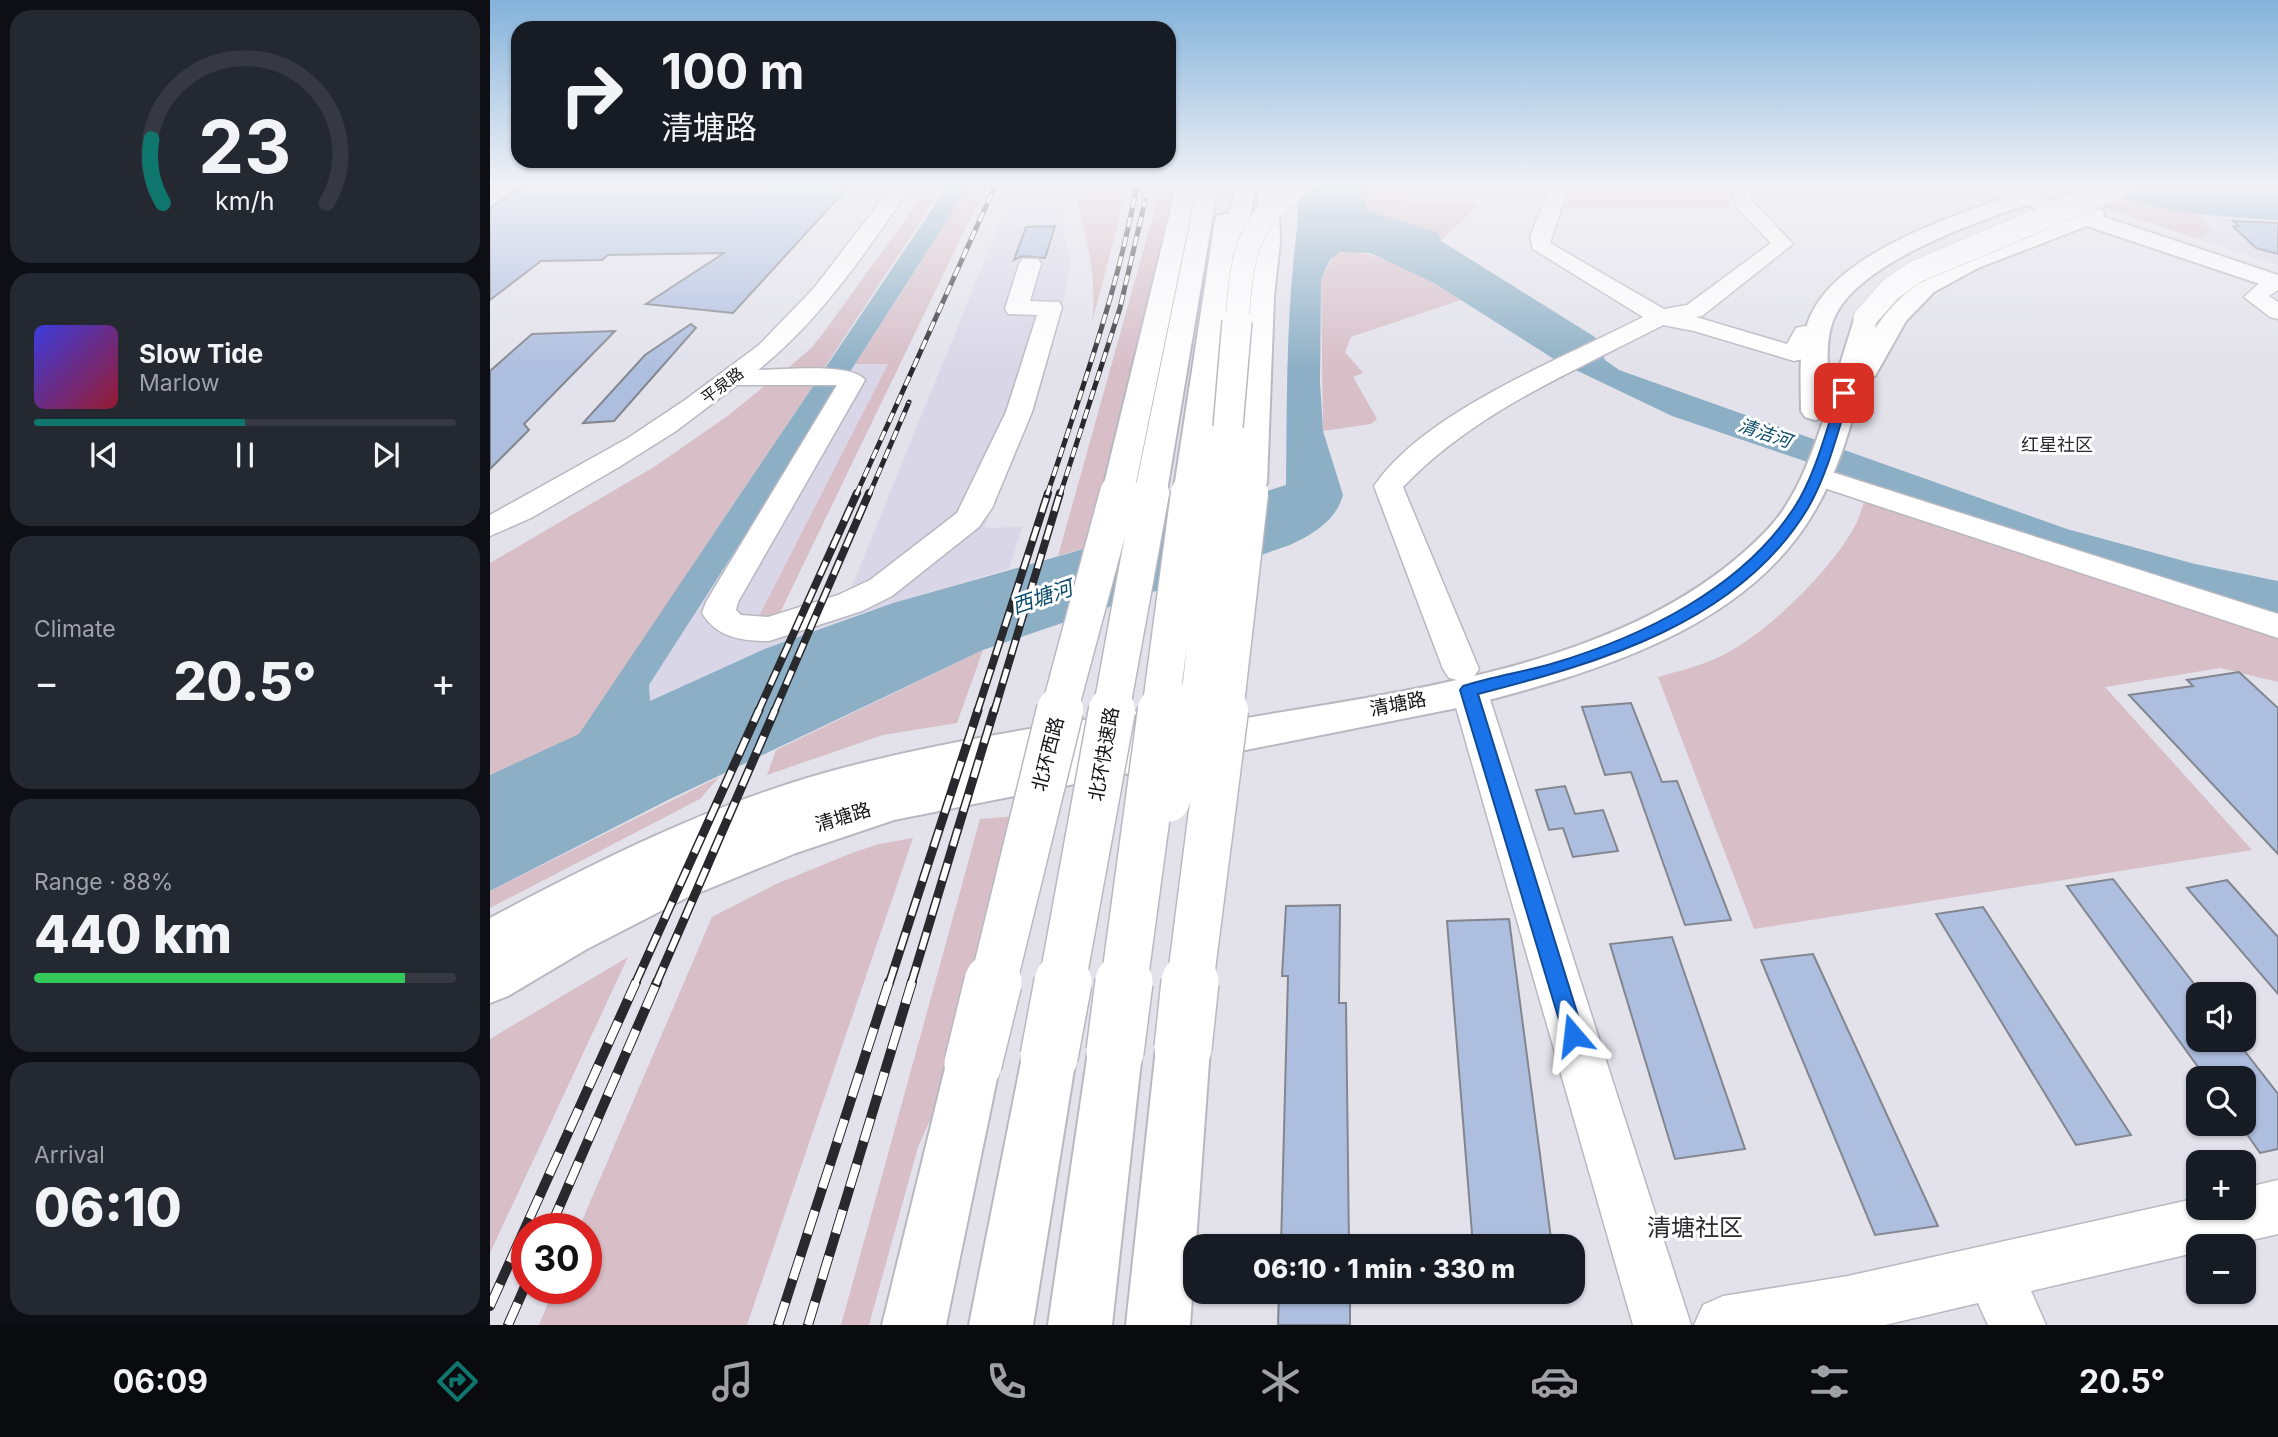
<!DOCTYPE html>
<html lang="en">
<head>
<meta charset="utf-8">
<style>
	:root { --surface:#171b24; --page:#242831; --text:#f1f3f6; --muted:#9ea1a6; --line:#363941; --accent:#0f766e }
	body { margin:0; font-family:Inter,"Noto Sans SC",sans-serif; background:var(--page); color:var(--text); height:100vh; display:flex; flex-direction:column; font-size:26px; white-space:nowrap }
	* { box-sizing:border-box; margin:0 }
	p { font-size:23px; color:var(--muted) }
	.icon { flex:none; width:38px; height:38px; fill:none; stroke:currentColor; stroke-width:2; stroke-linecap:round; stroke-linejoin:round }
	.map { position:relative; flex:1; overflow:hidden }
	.details { display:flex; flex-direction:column; gap:10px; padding:10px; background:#0d0f14; width:490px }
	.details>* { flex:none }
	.hud { position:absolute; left:21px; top:21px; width:665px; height:147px; border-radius:21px; box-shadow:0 2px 5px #0004; background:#171b24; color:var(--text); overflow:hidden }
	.fabs { position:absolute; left:1696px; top:982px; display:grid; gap:14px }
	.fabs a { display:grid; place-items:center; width:70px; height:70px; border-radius:14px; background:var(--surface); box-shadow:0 2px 5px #0004; font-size:35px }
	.speed { position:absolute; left:21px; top:1213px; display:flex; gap:14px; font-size:35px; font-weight:700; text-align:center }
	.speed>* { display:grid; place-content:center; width:91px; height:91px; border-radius:50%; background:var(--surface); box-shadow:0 2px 5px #0004; line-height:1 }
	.speed .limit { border:10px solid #d22; background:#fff; color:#111 }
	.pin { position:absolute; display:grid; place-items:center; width:60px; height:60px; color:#fff; margin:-30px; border-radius:14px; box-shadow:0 4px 10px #0006 }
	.me { position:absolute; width:77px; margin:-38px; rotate:343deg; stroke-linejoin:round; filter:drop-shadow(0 0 5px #0008) }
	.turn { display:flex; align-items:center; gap:24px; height:147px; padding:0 35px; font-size:32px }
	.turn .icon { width:91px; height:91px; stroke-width:2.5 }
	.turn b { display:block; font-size:49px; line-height:60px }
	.big { font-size:52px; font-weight:800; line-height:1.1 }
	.details .widget { flex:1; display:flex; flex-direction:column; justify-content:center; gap:10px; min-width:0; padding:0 24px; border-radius:21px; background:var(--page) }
	.details .dial { align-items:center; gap:0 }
	.dial svg { height:182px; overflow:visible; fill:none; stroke:var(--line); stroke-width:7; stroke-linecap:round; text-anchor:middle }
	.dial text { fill:var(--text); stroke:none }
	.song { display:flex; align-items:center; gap:21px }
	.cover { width:84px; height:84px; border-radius:10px; background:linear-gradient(135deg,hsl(240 70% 55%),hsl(350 70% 35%)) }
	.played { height:7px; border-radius:4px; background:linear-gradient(90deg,var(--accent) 50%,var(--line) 50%) }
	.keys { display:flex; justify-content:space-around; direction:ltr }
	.heat { display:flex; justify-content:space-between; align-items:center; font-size:38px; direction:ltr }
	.charge { height:10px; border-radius:5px; background:linear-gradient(90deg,#34c759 88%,var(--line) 0) }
	.trip { position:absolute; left:693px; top:1234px; width:402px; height:70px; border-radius:21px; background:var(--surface); box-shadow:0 2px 5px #0004; font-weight:800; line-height:70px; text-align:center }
	.menu { display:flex; height:112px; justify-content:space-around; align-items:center; background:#090b0e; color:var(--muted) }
	.menu .icon { width:49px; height:49px }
	.menu .current { color:var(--accent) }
	.menu b { font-size:32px; color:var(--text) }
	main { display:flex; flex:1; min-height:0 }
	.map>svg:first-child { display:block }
</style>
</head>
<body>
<main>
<section class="details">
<div class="widget dial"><svg viewBox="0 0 100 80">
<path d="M14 69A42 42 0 1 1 86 69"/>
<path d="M14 69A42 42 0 0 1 9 41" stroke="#0f766e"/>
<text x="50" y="56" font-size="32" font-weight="700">23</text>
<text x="50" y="72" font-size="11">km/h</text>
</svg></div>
<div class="widget">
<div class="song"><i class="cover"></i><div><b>Slow Tide</b><p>Marlow</p></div></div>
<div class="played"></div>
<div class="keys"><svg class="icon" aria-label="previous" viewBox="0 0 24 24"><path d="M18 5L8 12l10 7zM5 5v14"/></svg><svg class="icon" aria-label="pause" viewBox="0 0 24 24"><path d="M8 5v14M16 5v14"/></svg><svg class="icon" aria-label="next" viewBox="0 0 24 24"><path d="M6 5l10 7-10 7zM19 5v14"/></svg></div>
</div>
<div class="widget"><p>Climate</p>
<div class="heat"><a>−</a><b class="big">20.5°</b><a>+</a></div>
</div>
<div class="widget"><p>Range · 88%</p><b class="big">440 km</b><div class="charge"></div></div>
<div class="widget"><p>Arrival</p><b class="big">06:10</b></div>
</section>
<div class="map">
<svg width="1788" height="1325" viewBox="0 0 1788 1325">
	<rect width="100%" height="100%" fill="#e3e2eb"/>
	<path fill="#d9d6e7" d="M569,203L580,261L575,296L544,400L494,528L532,527L519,569L403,603L338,625L277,648L160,701L159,685L365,364H398L269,616L287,619L359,593L517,206Z
		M1709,214L1788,220V265L1708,239L1721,231Z"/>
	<path fill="#d7bec7" d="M441,184H455L331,373L291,374L320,349L331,336Z
		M478,184H497L287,619L269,616L398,364H365L478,189Z
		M582,184H638L602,323C608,274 595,231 582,184Z
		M672,184H690L621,473L595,548L568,556Z
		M879,184H919L917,201L984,202L986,208L951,240L949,233L874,210Z
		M1087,184H1235L1240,208L1073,209Z
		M1543,184H1592L1626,199L1648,205L1709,214L1721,231L1708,239Z
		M858,251C891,253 945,280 971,300L861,337L855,352L873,373L863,377L887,419L881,424L833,431L831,279L845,254Z
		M327,380L89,735L0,775V563L164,467L239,415L279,382Z
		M1379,484L1788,618V682L1730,668L1615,687L1762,850L1264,929L1168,677C1189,671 1210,666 1229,657C1275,636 1343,569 1366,524C1372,512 1375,497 1379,484Z
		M493,650L467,723L393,735L277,775L286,750Z
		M229,777L210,799L0,908V891Z
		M527,816L466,1061L428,1147L379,1325H351L490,819Z
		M423,838L257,1325H49L64,1288H96V1228H89L222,917L286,884L362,853L389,844Z
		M138,957L0,1253V1039Z"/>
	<path fill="#8cafc5" d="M459,184H478V188L159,685L160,701L277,648L403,603L580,553L796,485C797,402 796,320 806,237C809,219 806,202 811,184H879L875,210L949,233L951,241L1105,337L1115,360L1129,370L1577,529L1705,564L1788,581V618L1482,518L1182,416L1067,361L944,283L880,253L850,252L840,260L831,279L830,382L833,431L853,495C846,521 823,534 800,545L493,650L178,800L0,891V775L89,734Z
		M1592,184L1788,186V220C1719,216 1656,212 1592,184Z"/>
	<path fill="#aebedf" stroke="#82868e" stroke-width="2" d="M36,184H361L243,313L156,304L234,253L118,255L112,260L51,261L0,300V208Z
		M1743,221L1788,223V254L1766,248L1743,226H1749Z
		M565,226L555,258L532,256L524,260L536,227Z
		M201,324L206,328L124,421L93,423L155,355Z
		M125,331L34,424L39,430L0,469V371L42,334Z
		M1749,672L1788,708V854L1639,695L1703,686L1697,680Z
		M1141,703L1172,782L1187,781L1241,920L1195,925L1141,772L1115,775L1092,707Z
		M1075,786L1085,814L1113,810L1128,851L1083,857L1073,828L1059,830L1046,790Z
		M1623,879L1708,989V1040H1746L1788,1094V1149L1770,1153L1754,1130V1078H1716L1577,886Z
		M1737,880L1788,937V994L1697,888Z
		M850,905L849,1003H856L859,1246H791L798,976H792L796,906Z
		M1493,907L1641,1135L1586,1145L1446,914Z
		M1019,919L1062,1246H983L957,921Z
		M1182,937L1255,1149L1185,1159L1120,944Z
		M1323,954L1448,1226L1385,1235L1271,960Z
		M789,1292H860V1325H788Z"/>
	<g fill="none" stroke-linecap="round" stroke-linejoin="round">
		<defs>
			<path id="minor" d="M404,184H423C377,250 331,320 268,370C290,370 362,362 375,380L248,602L246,610L251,615L278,617L348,595L380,580L467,513L516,412L547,315L518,314L515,309L529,264L532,259H548L551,264L540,301L569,302L572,307L542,412L502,508L489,527L402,596L372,611L279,641C252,641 227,638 212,613L216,602L347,385H247L186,431L129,467L41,518L0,536V515L138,438L195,400L269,345L324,288Z
				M1061,184H1079L1060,243L1174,309L1197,305L1281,243L1246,207L1240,184H1258L1262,201L1303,244L1212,316L1206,317L1297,344L1306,328L1314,326L1335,331L1339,336L1335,341L1322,342L1313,359L1304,361L1204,331L1173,325C1082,373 985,411 913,487L989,669L983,678L992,681L997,690L1201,1325H1143L961,690L967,680L959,678L953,669L884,486C936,410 1072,359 1153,317L1043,249L1040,237Z
				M1784,275L1788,276V290L1779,296L1788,302V319L1780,317L1754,297L1776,277Z
				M1326,467L1788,614V638L1316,482L1312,476L1316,470Z
				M1788,1180V1234L1736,1246H1708V1252L1541,1291L1556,1325H1498L1488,1303L1395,1325H1204L1213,1305L1233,1296L1358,1276L1708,1198V1208H1754V1188Z"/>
			<path id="major" d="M687,184H707L644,492L639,499L628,502L617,499L612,492Z
				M768,184H788L790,242L784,296L777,483L772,490L761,493L750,490L745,483L760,296L768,242Z
				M1484,184H1515L1535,191H1551L1553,197L1596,211L1605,209L1613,210L1614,217L1788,275V290L1597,226L1488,268L1444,292L1416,321L1385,376L1373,378C1362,424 1349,470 1324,512C1255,631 1101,673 977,706L404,820L306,853L196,898L97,949L18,996L0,1003V918C106,862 215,807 331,774C450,740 574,724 696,703L710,707L716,718L712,726C897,691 1140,674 1277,530C1306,500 1321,456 1334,418L1325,420L1315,417L1311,411C1311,383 1308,352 1317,325C1338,257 1454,219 1515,198L1487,188ZM1536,205L1576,219C1505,245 1429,261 1385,329L1388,318L1384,313L1375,310L1366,313L1339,400C1339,373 1333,339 1346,314C1374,261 1481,224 1536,205Z
				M693,1022L712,1029L720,1048L700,1325H636L666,1048L674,1029Z
				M483,1037L502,1045L510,1064L456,1325H392L456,1064L464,1045Z"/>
			<path id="highway" d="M708,184H728L677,491L672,498L661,501L650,498L645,491Z
				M746,184H766C763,201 759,246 743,254L719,462L723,427L728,421L738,418L748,421L753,427L748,485L743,492L732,495L721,492L716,485L711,495L700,498L689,495L684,488L725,220L728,215L739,214Z
				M625,1025L644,1033L652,1052L622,1325H558L598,1052L606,1033Z
				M559,1030L578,1038L586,1057L543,1325H479L532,1057L540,1038Z"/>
		</defs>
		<use href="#minor" stroke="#b9b8c1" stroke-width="3"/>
		<use href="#major" stroke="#b9b8c1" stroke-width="4"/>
		<use href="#highway" stroke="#b9b8c1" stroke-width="4"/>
		<use href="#minor" fill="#fff" fill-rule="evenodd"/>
		<use href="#major" fill="#fff" fill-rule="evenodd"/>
		<use href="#highway" fill="#fff" fill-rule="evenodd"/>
		<defs>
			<path id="rail-far3" d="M366,495L506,184
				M379,495L419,402
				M557,495C591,392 628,290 647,184
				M570,495L630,308L655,201"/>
			<path id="rail-far2" d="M268,712L367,493
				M284,712L379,493
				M487,712L558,493
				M504,712L570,493"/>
			<path id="rail-far1" d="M145,984L269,710
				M166,984L285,710
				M399,984L488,710
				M421,984L504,710"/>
			<path id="rail" d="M60,1228L167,982
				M0,1306L146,982
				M18,1325L37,1282
				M288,1325L399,982
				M318,1325L422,982"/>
		</defs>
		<use href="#rail-far3" stroke="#29282d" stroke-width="5"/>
		<use href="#rail-far2" stroke="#29282d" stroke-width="8"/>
		<use href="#rail-far1" stroke="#29282d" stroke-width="9"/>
		<use href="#rail" stroke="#29282d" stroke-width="10"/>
		<use href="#rail-far3" stroke="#fff" stroke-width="3.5" stroke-dasharray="10" stroke-linecap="butt"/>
		<use href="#rail-far2" stroke="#fff" stroke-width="5" stroke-dasharray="15" stroke-linecap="butt"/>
		<use href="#rail-far1" stroke="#fff" stroke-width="6" stroke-dasharray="18" stroke-linecap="butt"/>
		<use href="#rail" stroke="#fff" stroke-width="8" stroke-dasharray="24" stroke-linecap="butt"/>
		<defs>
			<path id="major-bridge-far4" d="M1375,318L1401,289L1425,272L1634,184"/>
			<path id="major-bridge-far3" d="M627,495L628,492
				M760,495L761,483"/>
			<path id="major-bridge-far2" d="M569,712L628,493
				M735,712L760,493"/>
			<path id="major-bridge-far1" d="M503,984L570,710
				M700,984L735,710"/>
			<path id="major-bridge" d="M693,1048L700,982
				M483,1064L503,982"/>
			<path id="highway-bridge-far4" d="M747,322C752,259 754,220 812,184"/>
			<path id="highway-bridge-far3" d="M738,427L747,321
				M660,495L661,491
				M699,495L700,488
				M731,495L732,485"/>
			<path id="highway-bridge-far2" d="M621,712L661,493
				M670,712L699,493
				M703,712L711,684L731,493"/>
			<path id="highway-bridge-far1" d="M677,799L703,710
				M572,984L622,710
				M634,984L671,710"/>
			<path id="highway-bridge" d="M625,1052L634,982
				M559,1057L573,982"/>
		</defs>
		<use href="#major-bridge-far4" stroke="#b9b8c1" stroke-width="24" stroke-linecap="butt"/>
		<use href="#major-bridge-far3" stroke="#b9b8c1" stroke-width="32" stroke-linecap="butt"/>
		<use href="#major-bridge-far2" stroke="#b9b8c1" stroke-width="39" stroke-linecap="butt"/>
		<use href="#major-bridge-far1" stroke="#b9b8c1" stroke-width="49" stroke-linecap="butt"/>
		<use href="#major-bridge" stroke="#b9b8c1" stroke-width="60" stroke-linecap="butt"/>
		<use href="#highway-bridge-far4" stroke="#b9b8c1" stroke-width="24" stroke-linecap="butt"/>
		<use href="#highway-bridge-far3" stroke="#b9b8c1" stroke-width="32" stroke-linecap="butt"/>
		<use href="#highway-bridge-far2" stroke="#b9b8c1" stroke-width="39" stroke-linecap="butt"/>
		<use href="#highway-bridge-far1" stroke="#b9b8c1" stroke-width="49" stroke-linecap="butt"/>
		<use href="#highway-bridge" stroke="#b9b8c1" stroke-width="60" stroke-linecap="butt"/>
		<use href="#major-bridge-far4" stroke="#fff" stroke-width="23"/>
		<use href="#major-bridge-far3" stroke="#fff" stroke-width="29"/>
		<use href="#major-bridge-far2" stroke="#fff" stroke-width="36"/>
		<use href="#major-bridge-far1" stroke="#fff" stroke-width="46"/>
		<use href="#major-bridge" stroke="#fff" stroke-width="57"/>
		<use href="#highway-bridge-far4" stroke="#fff" stroke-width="23"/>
		<use href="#highway-bridge-far3" stroke="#fff" stroke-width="29"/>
		<use href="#highway-bridge-far2" stroke="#fff" stroke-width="36"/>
		<use href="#highway-bridge-far1" stroke="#fff" stroke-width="46"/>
		<use href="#highway-bridge" stroke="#fff" stroke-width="57"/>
	</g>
	<linearGradient id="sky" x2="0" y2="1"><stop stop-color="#83b2da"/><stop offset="0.5" stop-color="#f2f2f6"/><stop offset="1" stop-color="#f2f2f6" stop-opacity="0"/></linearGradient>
	<rect width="1788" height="370" fill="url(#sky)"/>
	<path fill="#1a73e8" stroke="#114b97" stroke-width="2" d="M1354,390L1360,393C1348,431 1338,473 1318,508C1249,623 1109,663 988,694L1094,1035L1091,1043L1083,1046L1076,1043L970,690L973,686C1002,677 1032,672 1061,664C1152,637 1251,589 1304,508C1326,474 1336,430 1349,393Z"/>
	<g text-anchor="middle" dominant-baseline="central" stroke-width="6" stroke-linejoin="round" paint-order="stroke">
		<g font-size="16" fill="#141317" stroke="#fff">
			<text transform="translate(232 385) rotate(-37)">平泉路</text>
		</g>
		<g font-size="18" font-style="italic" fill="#0a4b6a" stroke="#fff">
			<text transform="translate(1275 433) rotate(19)">清洁河</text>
		</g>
		<g font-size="18" fill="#2b2a31" stroke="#fff">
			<text x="1567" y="444">红星社区</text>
		</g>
		<g font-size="19" fill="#141317" stroke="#fff">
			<text transform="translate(908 704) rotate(-11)">清塘路</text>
			<text transform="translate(558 754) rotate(-76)">北环西路</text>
			<text transform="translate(614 754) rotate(-80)">北环快速路</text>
			<text transform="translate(353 817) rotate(-17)">清塘路</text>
		</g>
		<g font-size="21" font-style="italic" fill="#0a4b6a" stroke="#fff">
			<text transform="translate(552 597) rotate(-19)">西塘河</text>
		</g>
		<g font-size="24" fill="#2b2a31" stroke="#fff">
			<text x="1205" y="1227">清塘社区</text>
		</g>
	</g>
</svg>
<div class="fabs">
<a><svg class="icon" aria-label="sound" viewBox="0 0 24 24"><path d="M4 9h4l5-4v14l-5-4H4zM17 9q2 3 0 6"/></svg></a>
<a><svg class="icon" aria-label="search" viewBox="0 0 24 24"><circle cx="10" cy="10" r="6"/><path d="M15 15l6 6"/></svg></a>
<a>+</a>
<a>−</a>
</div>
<div class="speed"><div class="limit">30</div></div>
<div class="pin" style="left:1354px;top:393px;background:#d93025"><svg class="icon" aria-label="arrive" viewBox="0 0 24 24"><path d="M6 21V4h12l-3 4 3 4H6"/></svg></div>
<svg class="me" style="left:1083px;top:1035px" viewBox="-20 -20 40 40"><path d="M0-17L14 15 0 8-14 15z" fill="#1a73e8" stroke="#fff" stroke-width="4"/></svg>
<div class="trip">06:10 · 1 min · 330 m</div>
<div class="hud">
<div class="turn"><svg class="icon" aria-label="right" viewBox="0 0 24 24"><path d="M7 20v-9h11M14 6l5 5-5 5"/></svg><div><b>100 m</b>清塘路</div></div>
</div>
</div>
</main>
<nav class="menu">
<b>06:09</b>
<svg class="icon current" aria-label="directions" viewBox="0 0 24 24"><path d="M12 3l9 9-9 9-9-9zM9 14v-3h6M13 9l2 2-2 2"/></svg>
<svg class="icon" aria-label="music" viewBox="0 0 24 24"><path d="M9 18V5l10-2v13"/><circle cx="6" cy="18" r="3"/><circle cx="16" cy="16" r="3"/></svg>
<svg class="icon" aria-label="phone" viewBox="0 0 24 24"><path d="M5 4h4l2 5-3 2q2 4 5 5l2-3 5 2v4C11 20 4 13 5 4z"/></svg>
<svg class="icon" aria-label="climate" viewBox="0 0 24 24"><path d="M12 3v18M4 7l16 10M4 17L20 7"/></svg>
<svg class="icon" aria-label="car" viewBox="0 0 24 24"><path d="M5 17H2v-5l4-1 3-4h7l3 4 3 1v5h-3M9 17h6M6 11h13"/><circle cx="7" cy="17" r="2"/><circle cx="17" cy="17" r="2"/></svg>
<svg class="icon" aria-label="filters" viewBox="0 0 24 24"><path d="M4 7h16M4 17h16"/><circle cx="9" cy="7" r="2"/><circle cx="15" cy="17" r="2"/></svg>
<b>20.5°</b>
</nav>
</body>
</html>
